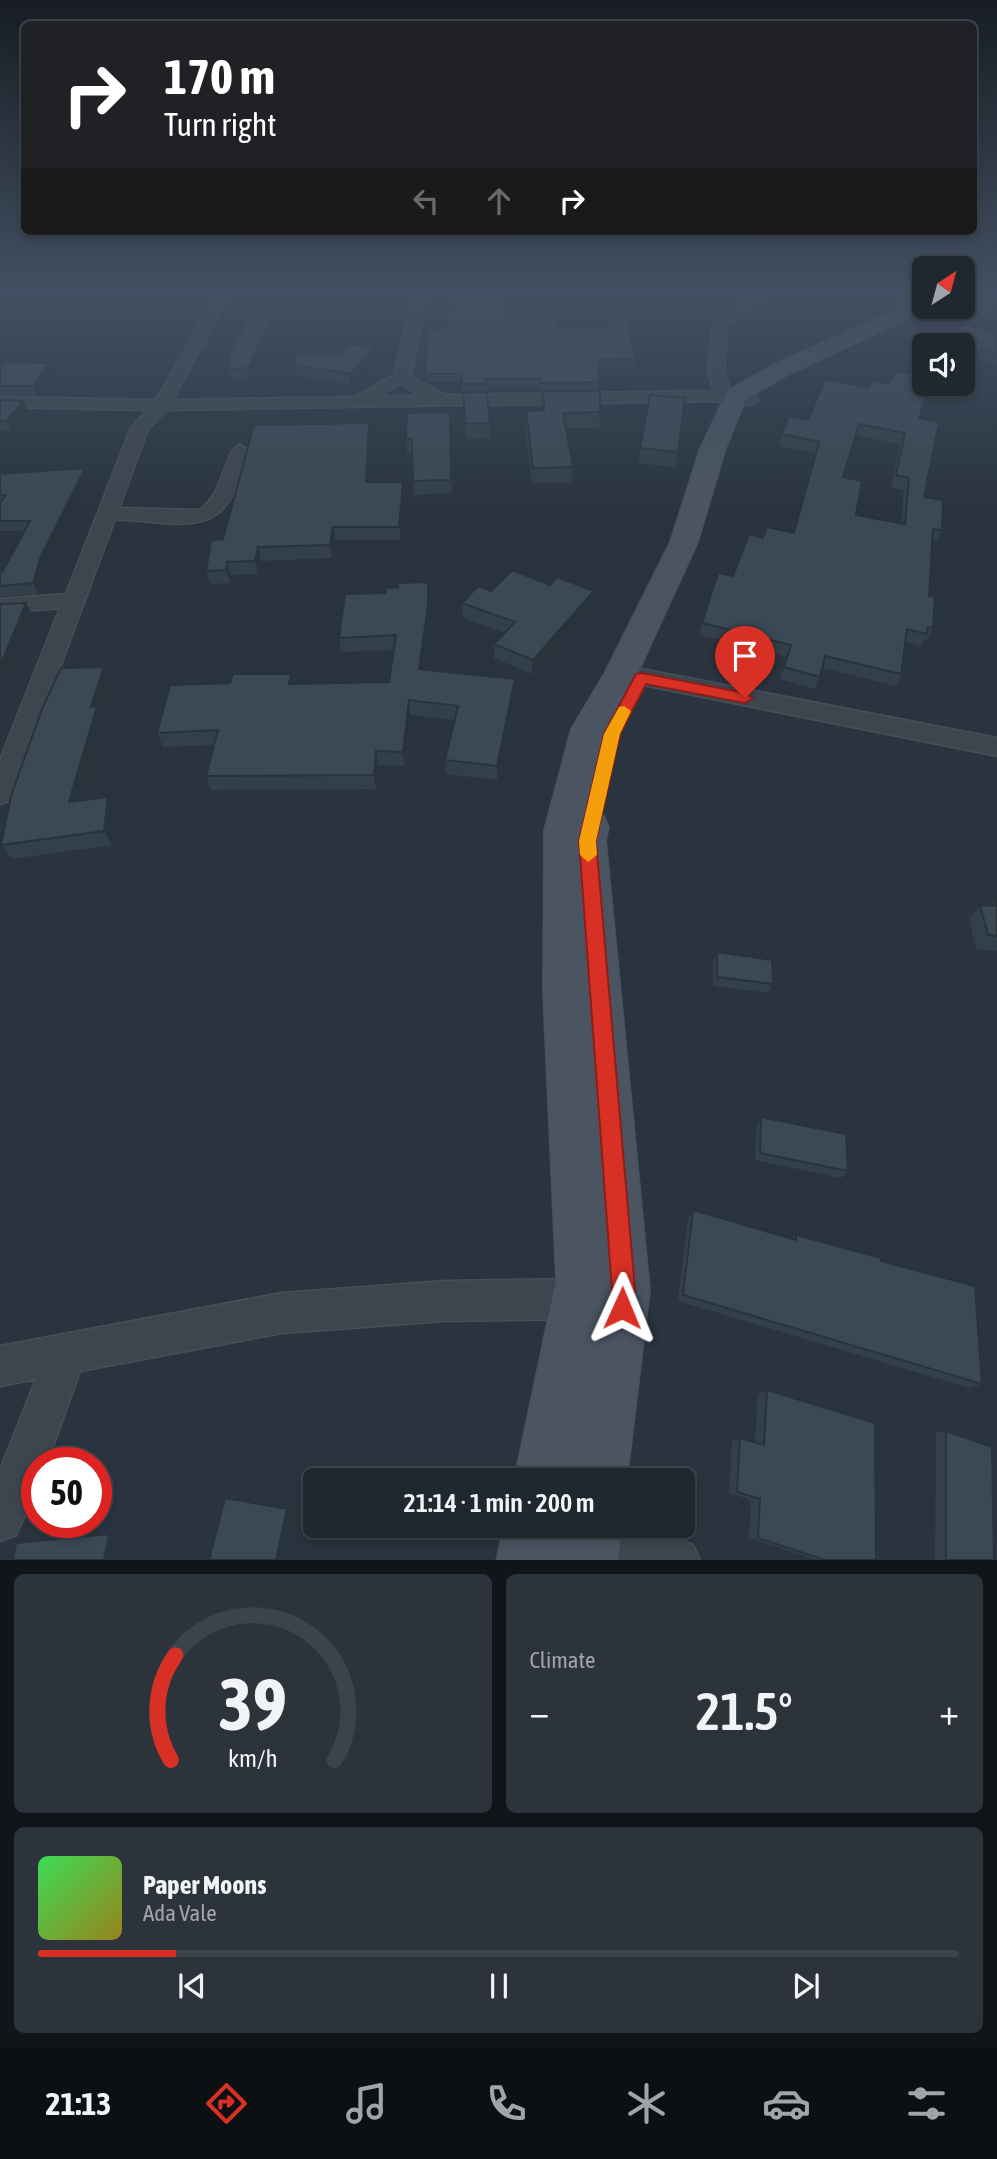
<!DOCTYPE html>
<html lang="en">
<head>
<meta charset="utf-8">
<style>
	:root { --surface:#1f272f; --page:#2c333b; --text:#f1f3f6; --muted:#a1a5aa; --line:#3c444b; --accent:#d93025 }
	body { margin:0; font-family:"Asap Condensed",sans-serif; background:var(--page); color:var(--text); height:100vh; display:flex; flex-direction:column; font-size:26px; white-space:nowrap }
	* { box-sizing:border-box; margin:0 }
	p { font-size:23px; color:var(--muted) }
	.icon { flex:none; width:38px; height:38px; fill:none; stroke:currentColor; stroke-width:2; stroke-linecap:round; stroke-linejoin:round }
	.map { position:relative; height:1560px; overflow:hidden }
	.drawer { display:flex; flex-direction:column; gap:14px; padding:14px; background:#11151a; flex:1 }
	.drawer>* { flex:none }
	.banner { position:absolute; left:21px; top:21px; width:956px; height:214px; border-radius:10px; box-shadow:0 4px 10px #0003,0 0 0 2px var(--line); background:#202124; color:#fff; overflow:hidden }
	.needle { width:46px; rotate:36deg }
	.fabs { position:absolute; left:912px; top:256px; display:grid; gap:14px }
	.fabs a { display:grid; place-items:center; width:63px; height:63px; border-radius:10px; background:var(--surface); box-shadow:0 4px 10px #0003,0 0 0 2px var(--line); font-size:35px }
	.speed { position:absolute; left:21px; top:1447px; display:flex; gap:14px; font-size:35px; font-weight:700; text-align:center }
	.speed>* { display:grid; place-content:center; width:91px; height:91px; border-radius:50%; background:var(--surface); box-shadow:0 4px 10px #0003,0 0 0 2px var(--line); line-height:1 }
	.speed .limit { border:10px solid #d22; background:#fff; color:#111 }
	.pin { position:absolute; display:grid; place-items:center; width:60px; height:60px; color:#fff; margin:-72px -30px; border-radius:50% 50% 50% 0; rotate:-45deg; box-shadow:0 0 7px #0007 }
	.pin .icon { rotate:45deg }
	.me { position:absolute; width:77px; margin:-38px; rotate:1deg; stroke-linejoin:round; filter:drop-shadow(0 0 5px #0008) }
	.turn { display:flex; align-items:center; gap:24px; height:147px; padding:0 28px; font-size:32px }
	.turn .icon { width:91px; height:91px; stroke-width:2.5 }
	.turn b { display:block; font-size:49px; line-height:60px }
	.lanes { display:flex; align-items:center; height:66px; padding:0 28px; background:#0003; justify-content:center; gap:35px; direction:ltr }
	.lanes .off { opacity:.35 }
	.big { font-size:52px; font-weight:600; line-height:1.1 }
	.drawer .card { flex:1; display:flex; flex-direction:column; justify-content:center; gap:10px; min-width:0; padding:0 24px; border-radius:10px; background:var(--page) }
	.drawer .dial { align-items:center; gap:0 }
	.dial svg { height:182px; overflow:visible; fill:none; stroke:var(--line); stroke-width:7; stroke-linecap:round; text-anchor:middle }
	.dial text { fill:var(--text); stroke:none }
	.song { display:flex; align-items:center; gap:21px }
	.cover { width:84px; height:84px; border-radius:10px; background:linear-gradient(135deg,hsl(130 70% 55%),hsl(50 70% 35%)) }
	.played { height:7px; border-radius:4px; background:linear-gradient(90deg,var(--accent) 15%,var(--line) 15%) }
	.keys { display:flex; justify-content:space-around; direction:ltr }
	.heat { display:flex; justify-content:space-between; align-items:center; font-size:38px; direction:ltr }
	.drawer .tiles { flex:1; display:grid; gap:14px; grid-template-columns:1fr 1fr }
	.card:last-child { grid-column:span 2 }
	.trip { position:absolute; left:303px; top:1468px; width:392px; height:70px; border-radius:10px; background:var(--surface); box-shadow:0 4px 10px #0003,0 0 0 2px var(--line); font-weight:600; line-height:70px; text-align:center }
	.menu { display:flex; height:112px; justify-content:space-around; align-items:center; background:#0c1013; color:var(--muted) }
	.menu .icon { width:49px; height:49px }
	.menu .current { color:var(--accent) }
	.menu b { font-size:32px; color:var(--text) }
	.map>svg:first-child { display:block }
</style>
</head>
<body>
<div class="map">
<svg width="997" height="1561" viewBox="0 0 997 1561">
	<rect width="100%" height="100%" fill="#29343f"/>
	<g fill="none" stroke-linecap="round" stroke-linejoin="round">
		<defs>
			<path id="minor" d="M218,292H232L172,400L354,397L394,375L414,292H428L411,376L445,395L714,391L708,372L713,323L756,292H772L727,325L724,372L731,393L756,396L758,400L750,405L715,401L166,410L148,429L119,508L199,510C224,495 225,448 240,445L249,450C226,542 195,524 115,519L13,794L9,801L0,804V760L60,608L0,613V599L66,594L131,428L147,410L0,407V397L156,400ZM401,384L421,396H377Z
				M621,665L997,738V756L613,679L609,673L613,667Z
				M588,1279L602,1285L608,1299L602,1313L588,1319L445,1321L282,1333L80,1371L47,1463H37V1487L16,1535L0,1541V1470L36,1379L0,1386V1346L282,1293L445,1281Z
				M581,1526H653L693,1545L700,1561H626L587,1542Z"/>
			<path id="secondary" d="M912,292H924V303L903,321L788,375L746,399L726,448L698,542L638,673L605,729L586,813L604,816L609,827L606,840L650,1290L627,1480H514L556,1280L543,992L544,830L571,729L605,672L670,542L700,448L728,390L772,365L889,313Z
				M504,1526H622L618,1561H496Z"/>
		</defs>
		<use href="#minor" stroke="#464f58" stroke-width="3"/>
		<use href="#secondary" stroke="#464f58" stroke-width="2"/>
		<use href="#minor" fill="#3d464f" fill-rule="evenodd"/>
		<use href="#secondary" fill="#4b5562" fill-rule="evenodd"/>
	</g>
	<path fill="#333f49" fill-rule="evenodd" d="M234,292H272L270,296L234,294Z
		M503,312L557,328H605L604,322L605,314L635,359L634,367L599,368L598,390L540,391V387H486V392H462L461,382H427L426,374L445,329Z
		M997,313L979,328L997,334V365L978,360L962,345H946L948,339Z
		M273,328L250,378L232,379L229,369Z
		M374,348L375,358L351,384L296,375L294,365L340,354Z
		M0,362L50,363L54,372L37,395H0Z
		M871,380L919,418L924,497L942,530L936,542L932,541L929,596L933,628L927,641L924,640L921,646L906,642L901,674L896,686L822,668L815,689L780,679L787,657L699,635L702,623L733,576L763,538L794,533L815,453L779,446L782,434L869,387ZM856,435L900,444L891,487L904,490L901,523L856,515L843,477Z
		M543,391L600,412L599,428H566L573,467L571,482L532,483L525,426L526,411L542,410Z
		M463,393L490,423V438L466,439Z
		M0,400L23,401L27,410L12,431H0Z
		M450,412L452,493L414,495L412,452L407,453L406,439Z
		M371,435L368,482H403L404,494L401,540H335L332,558L261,561L258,574L231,575L230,583L210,584L206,571L223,539Z
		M640,448L678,452L675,467L638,463Z
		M0,474L88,478L46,566L38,594L0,597V572L3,571L25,531H0Z
		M428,582L429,621L422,669L515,679L514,693L497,780L446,774L445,760L455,720L410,715L404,766L378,765L376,789L211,790L206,776L214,745L163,747L157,733L230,683L291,674L294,684L389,682L394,650L341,652L339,638L386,593L398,587Z
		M491,591L593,605L532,674L494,658V644L505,633L463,618L462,603Z
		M111,682L101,714L104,721L82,800L116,811L112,845L12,859L1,845Z
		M995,900H997V951L976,949L969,919L980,905L990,906Z
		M717,952L773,984L768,993L713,986V962Z
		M761,1117L848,1171L841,1178L755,1160L757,1125Z
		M693,1210L792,1238L796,1235L881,1261L982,1384L969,1388L678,1301L688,1219Z
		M767,1390L876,1560H817L749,1538L751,1500L729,1493L732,1441L740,1438L755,1442L758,1394Z
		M946,1431L994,1560H935L936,1433Z"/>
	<path fill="#29333c" d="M9,292H16L17,295L0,314V302Z
		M997,306V313L968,337L972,326Z
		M272,318L273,328L250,378L248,368Z
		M374,348L375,358L351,384L350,374Z
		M982,348L978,360L962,372V365Z
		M50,363L54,372L37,395L33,386Z
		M23,401L27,410L12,431L7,421Z
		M369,423L371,435L367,495L366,482Z
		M85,468L88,478L46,566L38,594L33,583L41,556Z
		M403,482L404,494L401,540L399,527Z
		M333,527L335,540L332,558L330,545Z
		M258,547L261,561L258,574L255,561Z
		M227,562L231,575L230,583L226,570Z
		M428,582L429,621L420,683L419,669Z
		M594,591L593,605L532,674L533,660Z
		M26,603L32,613L0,690V666Z
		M104,667L111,682L101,714L104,721L78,816L69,802L91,707Z
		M291,674L295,688L289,684Z
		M515,679L514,693L497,780V766Z
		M409,700L410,715L404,766L403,752Z
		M376,751L378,765L376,789L374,775Z
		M108,797L116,811L112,845L104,831Z
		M287,1509L295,1510L283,1560H276Z
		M109,1534H118L114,1560H104Z"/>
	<path fill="#3b4955" stroke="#29333c" stroke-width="2" fill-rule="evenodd" d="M0,292H9L0,302Z
		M454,292H504L503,312H553L557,328H608L605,314H627L635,359L599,360V382L541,383L540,379H485L486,384H462L461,374H426L427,329H445L447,308H452Z
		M986,292H997V306L972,326L997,334V353L982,348L962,365V345H955L959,342L948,339L965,324Z
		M249,317L272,318L248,368L229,369L230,352Z
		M350,344L374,348L350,374L294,365L295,355L340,354Z
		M0,362L50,363L33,386H0Z
		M924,366V383H931L919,418L939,422L924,497L943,500L942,530L933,529L929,596L935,597L933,628L928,627L927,634L907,629L901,674L825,656L820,677L784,667L791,645L702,623L718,573L733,576L749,534L763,538L767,527L794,533L819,442L782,434L789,416L808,420L825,379L869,388L871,380L888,383L896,371L912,374ZM859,424L905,433L896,475L909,478L905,524L856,515L862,481L843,477Z
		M543,391H600V412L563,413L573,467L533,468L526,411L544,410Z
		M487,392L490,423L466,424L463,393Z
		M650,395L685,398L678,452L640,448Z
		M0,400L23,401L7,421H0Z
		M450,412L451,480L413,481L412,439H406L407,413Z
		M369,423L366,482H403L399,527H333L330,545L258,547L255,561L227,562L226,570L206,571L211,540L223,539L254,425Z
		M85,468L41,556L33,583L0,586V572L3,571L30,521H0V504L5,495H0V474Z
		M512,570L550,585L557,577L594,591L533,660L494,644L515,622L462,603L478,586L491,591Z
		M428,582V606L419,669L515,679L497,766L445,760L458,706L409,700L403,752L376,751L374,775L206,776L218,730L157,733L170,685L230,683L233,674H291L289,684L389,682L396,635L339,638L345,594L386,593V588L398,587V583Z
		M26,603L0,666V604Z
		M104,667L91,707L97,706L69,802L108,797L104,831L1,845L11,796L42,709L61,668Z
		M995,900H997V936L988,935L980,905L997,906Z
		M717,952L772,960L773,984L717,977Z
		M761,1117L846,1134L848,1171L760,1153Z
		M693,1210L796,1240V1235L881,1258V1261L975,1286L982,1384L683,1295Z
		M767,1390L875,1423L876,1560H825L758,1538L760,1499L737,1492L740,1438L764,1445Z
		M946,1431L992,1447L994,1560H946Z
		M225,1498L287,1509L276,1560H209Z
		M109,1534L104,1560H13L16,1543Z"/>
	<linearGradient id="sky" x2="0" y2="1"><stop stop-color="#171d23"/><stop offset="0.57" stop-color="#435063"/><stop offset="1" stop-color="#435063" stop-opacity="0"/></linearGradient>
	<rect width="997" height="510" fill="url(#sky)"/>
	<path fill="#d93025" stroke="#8d1f18" stroke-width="2" d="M642,673L745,693L753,698L745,703L646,684L620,734L596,841L635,1290L630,1317L622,1320L613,1317L610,1308L612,1290L579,841L604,734L636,674Z"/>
	<path fill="#f59e0b" d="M624,706L631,711L620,734L596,841L597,855L588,862L580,855L579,841L604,734L619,707Z"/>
</svg>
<div class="fabs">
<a><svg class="needle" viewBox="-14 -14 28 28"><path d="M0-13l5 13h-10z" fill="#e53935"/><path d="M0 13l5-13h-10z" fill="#a1a5aa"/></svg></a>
<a><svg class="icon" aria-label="sound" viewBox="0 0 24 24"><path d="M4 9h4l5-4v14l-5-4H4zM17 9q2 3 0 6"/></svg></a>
</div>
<div class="speed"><div class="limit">50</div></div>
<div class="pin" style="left:745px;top:698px;background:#d93025"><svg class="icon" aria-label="arrive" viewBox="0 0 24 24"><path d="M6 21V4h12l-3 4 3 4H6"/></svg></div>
<svg class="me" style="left:622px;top:1308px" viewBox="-20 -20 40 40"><path d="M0-17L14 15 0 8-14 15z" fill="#d93025" stroke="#fff" stroke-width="4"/></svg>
<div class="trip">21:14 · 1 min · 200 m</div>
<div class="banner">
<div class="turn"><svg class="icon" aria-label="right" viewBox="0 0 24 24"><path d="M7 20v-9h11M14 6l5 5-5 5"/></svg><div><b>170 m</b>Turn right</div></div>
<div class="lanes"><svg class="icon off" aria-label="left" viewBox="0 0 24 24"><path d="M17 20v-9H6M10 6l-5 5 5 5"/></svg><svg class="icon off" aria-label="ahead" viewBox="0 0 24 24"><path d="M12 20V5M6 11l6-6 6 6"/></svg><svg class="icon" aria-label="right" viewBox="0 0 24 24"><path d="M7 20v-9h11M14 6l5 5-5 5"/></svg></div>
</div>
</div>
<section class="drawer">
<div class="tiles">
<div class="card dial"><svg viewBox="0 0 100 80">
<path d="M14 69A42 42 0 1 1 86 69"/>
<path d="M14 69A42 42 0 0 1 16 23" stroke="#d93025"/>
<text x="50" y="56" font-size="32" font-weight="700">39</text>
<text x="50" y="72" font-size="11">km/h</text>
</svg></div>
<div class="card"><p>Climate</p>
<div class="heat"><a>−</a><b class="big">21.5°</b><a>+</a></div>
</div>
<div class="card">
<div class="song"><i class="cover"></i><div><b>Paper Moons</b><p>Ada Vale</p></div></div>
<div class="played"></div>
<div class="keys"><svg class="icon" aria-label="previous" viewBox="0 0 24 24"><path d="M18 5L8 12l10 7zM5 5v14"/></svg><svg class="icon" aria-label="pause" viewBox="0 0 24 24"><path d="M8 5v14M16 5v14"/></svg><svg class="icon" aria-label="next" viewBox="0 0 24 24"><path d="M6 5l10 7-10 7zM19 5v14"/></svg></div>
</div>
</div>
</section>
<nav class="menu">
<b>21:13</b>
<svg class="icon current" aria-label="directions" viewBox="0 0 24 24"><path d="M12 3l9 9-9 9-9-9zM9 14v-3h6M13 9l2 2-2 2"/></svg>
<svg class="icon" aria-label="music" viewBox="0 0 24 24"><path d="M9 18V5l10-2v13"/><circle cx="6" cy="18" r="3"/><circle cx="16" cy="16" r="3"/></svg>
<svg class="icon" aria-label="phone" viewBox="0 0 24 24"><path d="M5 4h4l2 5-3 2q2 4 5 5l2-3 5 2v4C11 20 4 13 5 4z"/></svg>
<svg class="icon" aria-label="climate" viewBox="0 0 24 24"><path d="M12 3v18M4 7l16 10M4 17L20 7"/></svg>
<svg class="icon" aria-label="car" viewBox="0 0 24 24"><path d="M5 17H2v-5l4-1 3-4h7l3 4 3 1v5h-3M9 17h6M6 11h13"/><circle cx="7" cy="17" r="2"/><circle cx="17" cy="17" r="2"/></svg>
<svg class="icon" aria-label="filters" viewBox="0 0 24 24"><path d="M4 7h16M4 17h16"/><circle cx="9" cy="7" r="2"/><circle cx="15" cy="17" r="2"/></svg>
</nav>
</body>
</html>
